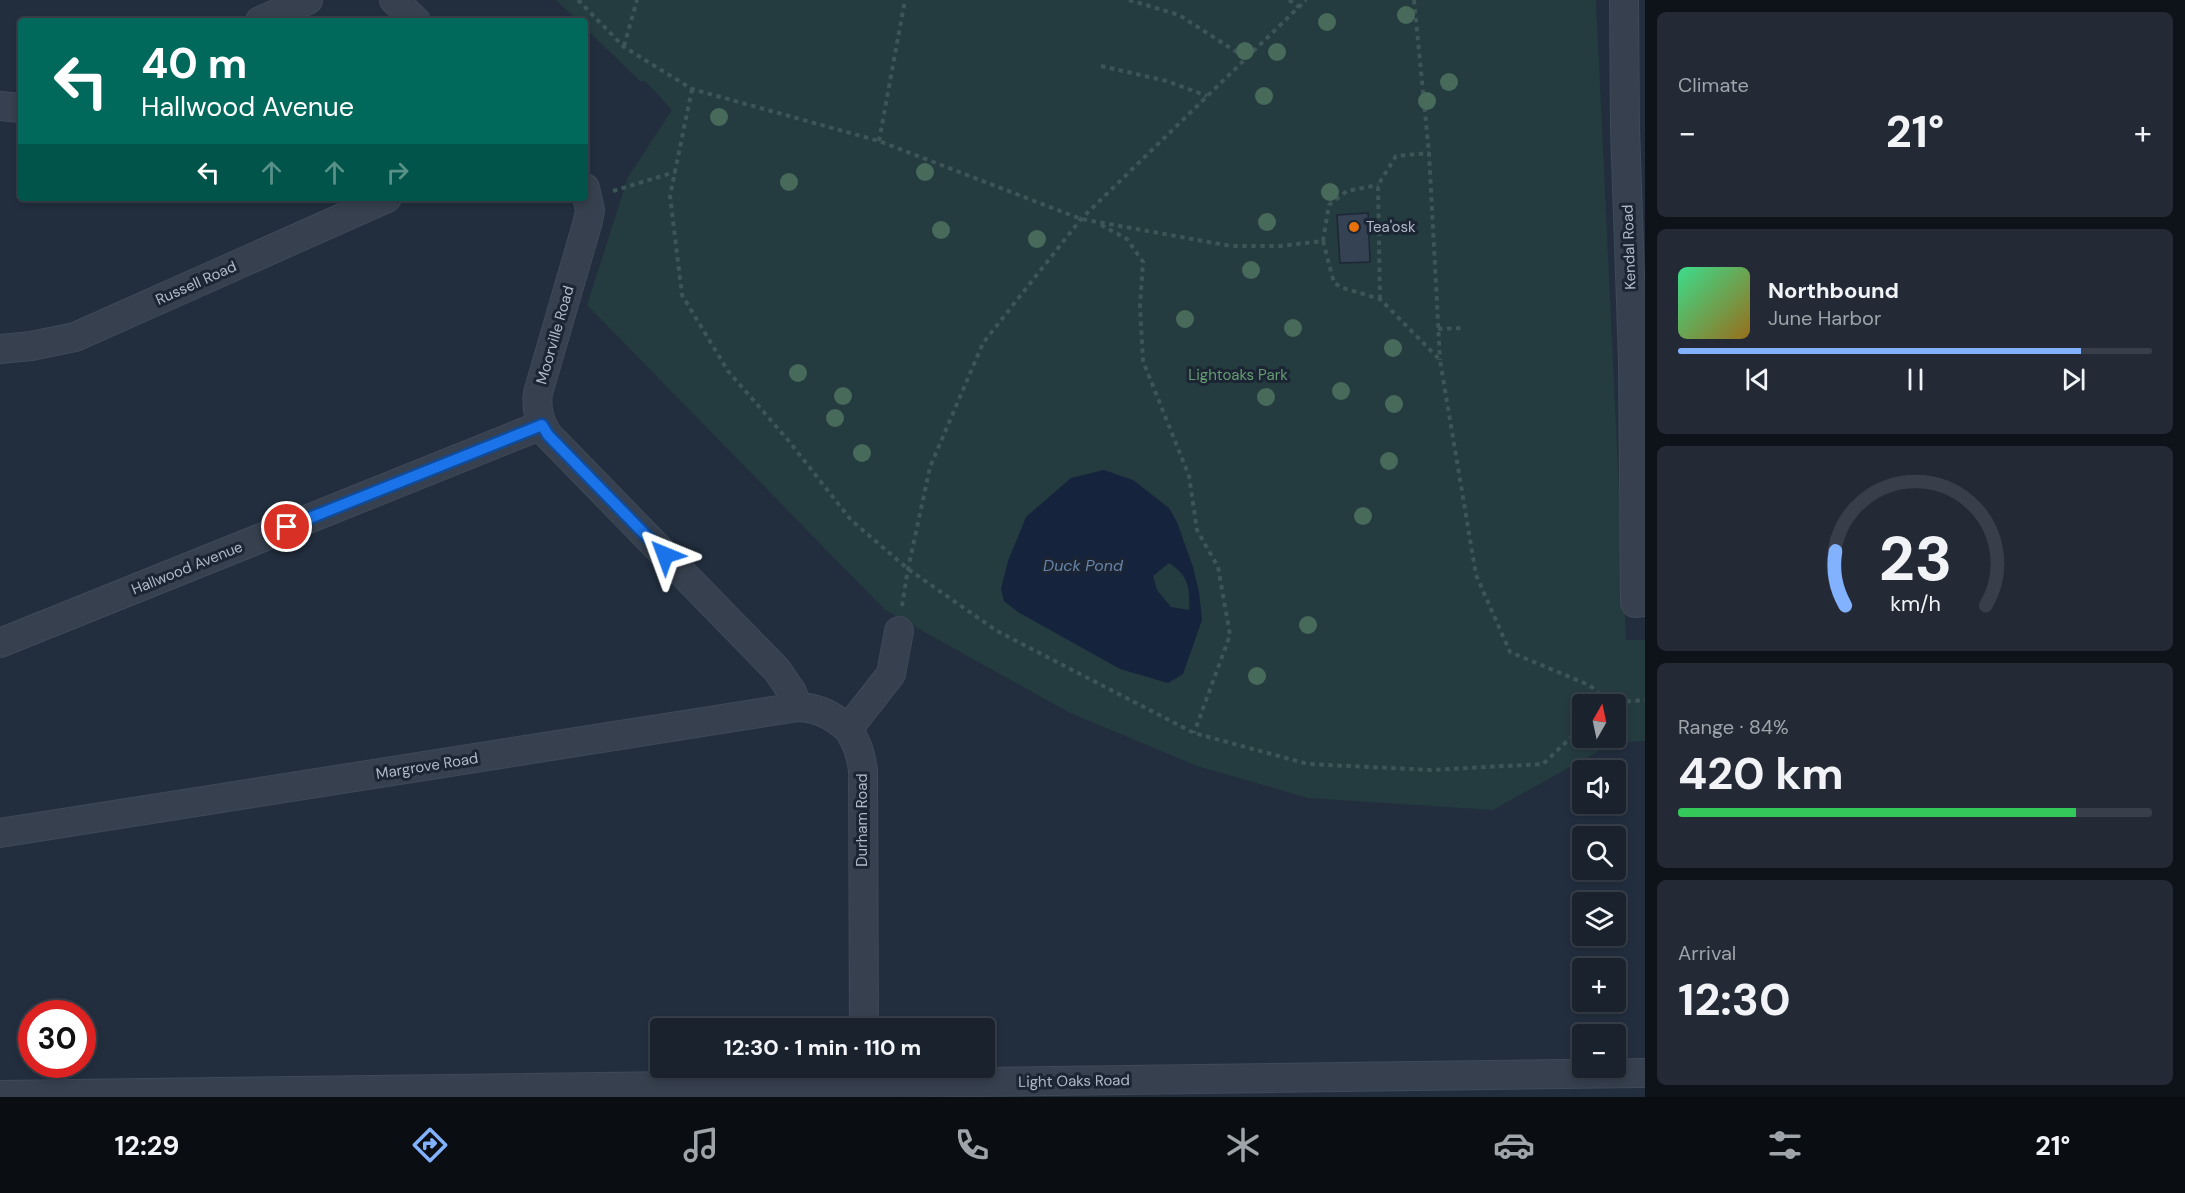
<!DOCTYPE html>
<html lang="en">
<head>
<meta charset="utf-8">
<style>
	:root { --surface:#1a222e; --page:#232a36; --text:#f1f3f6; --muted:#9fa4aa; --line:#383f4a; --accent:#82b1fe }
	body { margin:0; font-family:"DM Sans",sans-serif; background:var(--page); color:var(--text); height:100vh; display:flex; flex-direction:column; font-size:22px; white-space:nowrap }
	* { box-sizing:border-box; margin:0 }
	p { font-size:20px; color:var(--muted) }
	.icon { flex:none; width:33px; height:33px; fill:none; stroke:currentColor; stroke-width:2; stroke-linecap:round; stroke-linejoin:round }
	.map { position:relative; flex:1; overflow:hidden }
	.details { display:flex; flex-direction:column; gap:12px; padding:12px; background:#0e1319; width:540px }
	.details>* { flex:none }
	.hud { position:absolute; left:18px; top:18px; width:570px; height:183px; border-radius:6px; box-shadow:0 3px 9px #0003,0 0 0 2px var(--line); background:#00695c; color:#fff; overflow:hidden }
	.needle { width:39px; rotate:9deg }
	.fabs { position:absolute; left:1572px; top:694px; display:grid; gap:12px }
	.fabs a { display:grid; place-items:center; width:54px; height:54px; border-radius:6px; background:var(--surface); box-shadow:0 3px 9px #0003,0 0 0 2px var(--line); font-size:30px }
	.speed { position:absolute; left:18px; top:1000px; display:flex; gap:12px; font-size:30px; font-weight:700; text-align:center }
	.speed>* { display:grid; place-content:center; width:78px; height:78px; border-radius:50%; background:var(--surface); box-shadow:0 3px 9px #0003,0 0 0 2px var(--line); line-height:1 }
	.speed .limit { border:9px solid #d22; background:#fff; color:#111 }
	.pin { position:absolute; display:grid; place-items:center; width:51px; height:51px; color:#fff; margin:-26px; border:3px solid #fff; border-radius:50%; box-shadow:0 2px 6px #0007 }
	.me { position:absolute; width:66px; margin:-33px; rotate:316deg; stroke-linejoin:round; filter:drop-shadow(0 0 4px #0008) }
	.turn { display:flex; align-items:center; gap:21px; height:126px; padding:0 24px; font-size:27px }
	.turn .icon { width:78px; height:78px; stroke-width:2.5 }
	.turn b { display:block; font-size:42px; line-height:51px }
	.lanes { display:flex; align-items:center; height:57px; padding:0 24px; background:#0003; justify-content:center; gap:30px; direction:ltr }
	.lanes .off { opacity:.35 }
	.big { font-size:45px; font-weight:700; line-height:1.1 }
	.details .card { flex:1; display:flex; flex-direction:column; justify-content:center; gap:9px; min-width:0; padding:0 21px; border-radius:9px; background:var(--page) }
	.details .dial { align-items:center; gap:0 }
	.dial svg { height:156px; overflow:visible; fill:none; stroke:var(--line); stroke-width:7; stroke-linecap:round; text-anchor:middle }
	.dial text { fill:var(--text); stroke:none }
	.song { display:flex; align-items:center; gap:18px }
	.cover { width:72px; height:72px; border-radius:9px; background:linear-gradient(135deg,hsl(150 70% 55%),hsl(40 70% 35%)) }
	.played { height:6px; border-radius:3px; background:linear-gradient(90deg,var(--accent) 85%,var(--line) 85%) }
	.keys { display:flex; justify-content:space-around; direction:ltr }
	.heat { display:flex; justify-content:space-between; align-items:center; font-size:33px; direction:ltr }
	.charge { height:9px; border-radius:4px; background:linear-gradient(90deg,#34c759 84%,var(--line) 0) }
	.trip { position:absolute; left:650px; top:1018px; width:345px; height:60px; border-radius:6px; background:var(--surface); box-shadow:0 3px 9px #0003,0 0 0 2px var(--line); font-weight:700; line-height:60px; text-align:center }
	.menu { display:flex; height:96px; justify-content:space-around; align-items:center; background:#0a0e12; color:var(--muted) }
	.menu .icon { width:42px; height:42px }
	.menu .on { color:var(--accent) }
	.menu b { font-size:27px; color:var(--text) }
	main { display:flex; flex:1; min-height:0 }
	.map>svg:first-child { display:block }
</style>
</head>
<body>
<main>
<div class="map">
<svg width="1645" height="1097" viewBox="0 0 1645 1097">
	<rect width="100%" height="100%" fill="#222e3e"/>
	<path fill="#243b3f" fill-rule="evenodd" d="M556,0H1596L1626,640H1645V741L1613,743L1493,810L1308,798L1197,766L1068,712L885,610L587,305L628,177L672,110L645,81H640L585,28V21H578ZM1582,705H1616V738H1582Z"/>
	<path fill="#15243c" fill-rule="evenodd" d="M1104,470L1133,480L1169,508L1177,522L1193,567L1199,592L1202,620L1183,674L1168,683L1120,669L1018,612L1004,601L1001,589L1008,561L1026,517L1071,478ZM1169,563C1189,576 1190,588 1189,610L1171,607L1157,590L1153,576Z"/>
	<path fill="#344254" stroke="#1d2735" stroke-width="1.5" d="M1368,213L1370,262L1340,263L1337,215Z"/>
	<g fill="none" stroke-linecap="round" stroke-linejoin="round">
		<defs>
			<path id="minor" d="M394,0L416,21
				M1624,0L1625,128L1633,361L1635,603L1645,602
				M260,21L308,0
				M0,106L21,108
				M585,188L590,210L588,221L538,393C536,409 539,421 548,435L777,670L792,692L798,707
				M0,349L31,346L75,337L387,198
				M0,643L542,425
				M0,833L798,707C819,708 832,715 848,729
				M864,1029L863,771C861,754 857,743 848,729L891,674L899,631
				M0,1095L1645,1073"/>
		</defs>
		<use href="#minor" stroke="#3f4957" stroke-width="30"/>
		<path stroke="#3d5557" stroke-width="4" stroke-dasharray="4.5 4.5" stroke-linecap="butt" d="M578,0L624,47L692,89L879,141L1081,219L1231,246H1280L1323,241L1334,283L1343,288L1380,299L1440,360L1476,575L1510,652L1589,685L1596,690L1604,703L1645,700
			M1129,0L1179,15L1246,58
			M1289,0L1299,7
			M1414,0L1429,153L1440,360
			M624,46L637,0
			M1101,66L1167,81L1207,96
			M692,89L670,196L682,295L728,371L788,440L851,520L908,569L997,631L1194,733L1308,764L1431,770L1543,764L1582,727
			M879,141L905,0
			M613,191L675,172
			M1101,225L1127,239L1143,262L1140,306L1143,361L1189,476L1197,530L1218,567L1230,635L1194,733
			M1323,241L1329,205L1347,191L1378,185
			M1380,299L1378,185L1396,156L1429,153
			M1438,329L1461,328
			M902,606L908,569L930,467L983,343L1081,219L1306,0"/>
		<use href="#minor" stroke="#36404e" stroke-width="28"/>
	</g>
	<g fill="#486a5b">
		<circle cx="1406" cy="15" r="9"/>
		<circle cx="1327" cy="22" r="9"/>
		<circle cx="1245" cy="51" r="9"/>
		<circle cx="1277" cy="52" r="9"/>
		<circle cx="1449" cy="82" r="9"/>
		<circle cx="1264" cy="96" r="9"/>
		<circle cx="1427" cy="101" r="9"/>
		<circle cx="719" cy="117" r="9"/>
		<circle cx="925" cy="172" r="9"/>
		<circle cx="789" cy="182" r="9"/>
		<circle cx="1330" cy="192" r="9"/>
		<circle cx="1267" cy="222" r="9"/>
		<circle cx="941" cy="230" r="9"/>
		<circle cx="1037" cy="239" r="9"/>
		<circle cx="1251" cy="270" r="9"/>
		<circle cx="1185" cy="319" r="9"/>
		<circle cx="1293" cy="328" r="9"/>
		<circle cx="1393" cy="348" r="9"/>
		<circle cx="798" cy="373" r="9"/>
		<circle cx="1341" cy="391" r="9"/>
		<circle cx="843" cy="396" r="9"/>
		<circle cx="1266" cy="397" r="9"/>
		<circle cx="1394" cy="404" r="9"/>
		<circle cx="835" cy="418" r="9"/>
		<circle cx="862" cy="453" r="9"/>
		<circle cx="1389" cy="461" r="9"/>
		<circle cx="1363" cy="516" r="9"/>
		<circle cx="1308" cy="625" r="9"/>
		<circle cx="1257" cy="676" r="9"/>
	</g>
	<g fill="none" stroke-linecap="round" stroke-linejoin="round">
		<defs>
			<path id="route" d="M287,527L542,425L548,435L665,555"/>
		</defs>
		<use href="#route" stroke="#114b97" stroke-width="15"/>
		<use href="#route" stroke="#1a73e8" stroke-width="10"/>
	</g>
	<circle fill="#e8710a" stroke="#1b2533" stroke-width="2" cx="1354" cy="227" r="6"/>
	<g text-anchor="middle" dominant-baseline="central" stroke-width="6" stroke-linejoin="round" paint-order="stroke">
		<g font-size="15" fill="#b2bac9" stroke="#1b2533" text-anchor="start">
			<text x="1366" y="227">Tea'osk</text>
		</g>
		<g font-size="15" fill="#b2bac9" stroke="#1b2533">
			<text transform="translate(1629 247) rotate(-92)">Kendal Road</text>
			<text transform="translate(196 283) rotate(-24)">Russell Road</text>
			<text transform="translate(555 335) rotate(-74)">Moorville Road</text>
			<text transform="translate(187 568) rotate(-22)">Hallwood Avenue</text>
			<text transform="translate(427 766) rotate(-9)">Margrove Road</text>
			<text transform="translate(862 820) rotate(-90)">Durham Road</text>
			<text transform="translate(1074 1081) rotate(-1)">Light Oaks Road</text>
		</g>
		<g font-size="15" fill="#679b73" stroke="#1b2533">
			<text x="1238" y="375">Lightoaks Park</text>
		</g>
		<g font-size="16" font-style="italic" fill="#6884aa" stroke="#1b2533">
			<text x="1083" y="565">Duck Pond</text>
		</g>
	</g>
</svg>
<div class="fabs">
<a><svg class="needle" viewBox="-14 -14 28 28"><path d="M0-13l5 13h-10z" fill="#e53935"/><path d="M0 13l5-13h-10z" fill="#9fa4aa"/></svg></a>
<a><svg class="icon" aria-label="sound" viewBox="0 0 24 24"><path d="M4 9h4l5-4v14l-5-4H4zM17 9q2 3 0 6"/></svg></a>
<a><svg class="icon" aria-label="search" viewBox="0 0 24 24"><circle cx="10" cy="10" r="6"/><path d="M15 15l6 6"/></svg></a>
<a><svg class="icon" aria-label="layers" viewBox="0 0 24 24"><path d="M12 4l9 5-9 5-9-5zM3 14l9 5 9-5"/></svg></a>
<a>+</a>
<a>−</a>
</div>
<div class="speed"><div class="limit">30</div></div>
<div class="pin" style="left:287px;top:527px;background:#d93025"><svg class="icon" aria-label="arrive" viewBox="0 0 24 24"><path d="M6 21V4h12l-3 4 3 4H6"/></svg></div>
<svg class="me" style="left:665px;top:555px" viewBox="-20 -20 40 40"><path d="M0-17L14 15 0 8-14 15z" fill="#1a73e8" stroke="#fff" stroke-width="4"/></svg>
<div class="trip">12:30 · 1 min · 110 m</div>
<div class="hud">
<div class="turn"><svg class="icon" aria-label="left" viewBox="0 0 24 24"><path d="M17 20v-9H6M10 6l-5 5 5 5"/></svg><div><b>40 m</b>Hallwood Avenue</div></div>
<div class="lanes"><svg class="icon" aria-label="left" viewBox="0 0 24 24"><path d="M17 20v-9H6M10 6l-5 5 5 5"/></svg><svg class="icon off" aria-label="ahead" viewBox="0 0 24 24"><path d="M12 20V5M6 11l6-6 6 6"/></svg><svg class="icon off" aria-label="ahead" viewBox="0 0 24 24"><path d="M12 20V5M6 11l6-6 6 6"/></svg><svg class="icon off" aria-label="right" viewBox="0 0 24 24"><path d="M7 20v-9h11M14 6l5 5-5 5"/></svg></div>
</div>
</div>
<section class="details">
<div class="card"><p>Climate</p>
<div class="heat"><a>−</a><b class="big">21°</b><a>+</a></div>
</div>
<div class="card">
<div class="song"><i class="cover"></i><div><b>Northbound</b><p>June Harbor</p></div></div>
<div class="played"></div>
<div class="keys"><svg class="icon" aria-label="previous" viewBox="0 0 24 24"><path d="M18 5L8 12l10 7zM5 5v14"/></svg><svg class="icon" aria-label="pause" viewBox="0 0 24 24"><path d="M8 5v14M16 5v14"/></svg><svg class="icon" aria-label="next" viewBox="0 0 24 24"><path d="M6 5l10 7-10 7zM19 5v14"/></svg></div>
</div>
<div class="card dial"><svg viewBox="0 0 100 80">
<path d="M14 69A42 42 0 1 1 86 69"/>
<path d="M14 69A42 42 0 0 1 9 41" stroke="#82b1fe"/>
<text x="50" y="56" font-size="32" font-weight="700">23</text>
<text x="50" y="72" font-size="11">km/h</text>
</svg></div>
<div class="card"><p>Range · 84%</p><b class="big">420 km</b><div class="charge"></div></div>
<div class="card"><p>Arrival</p><b class="big">12:30</b></div>
</section>
</main>
<nav class="menu">
<b>12:29</b>
<svg class="icon on" aria-label="directions" viewBox="0 0 24 24"><path d="M12 3l9 9-9 9-9-9zM9 14v-3h6M13 9l2 2-2 2"/></svg>
<svg class="icon" aria-label="music" viewBox="0 0 24 24"><path d="M9 18V5l10-2v13"/><circle cx="6" cy="18" r="3"/><circle cx="16" cy="16" r="3"/></svg>
<svg class="icon" aria-label="phone" viewBox="0 0 24 24"><path d="M5 4h4l2 5-3 2q2 4 5 5l2-3 5 2v4C11 20 4 13 5 4z"/></svg>
<svg class="icon" aria-label="climate" viewBox="0 0 24 24"><path d="M12 3v18M4 7l16 10M4 17L20 7"/></svg>
<svg class="icon" aria-label="car" viewBox="0 0 24 24"><path d="M5 17H2v-5l4-1 3-4h7l3 4 3 1v5h-3M9 17h6M6 11h13"/><circle cx="7" cy="17" r="2"/><circle cx="17" cy="17" r="2"/></svg>
<svg class="icon" aria-label="filters" viewBox="0 0 24 24"><path d="M4 7h16M4 17h16"/><circle cx="9" cy="7" r="2"/><circle cx="15" cy="17" r="2"/></svg>
<b>21°</b>
</nav>
</body>
</html>
